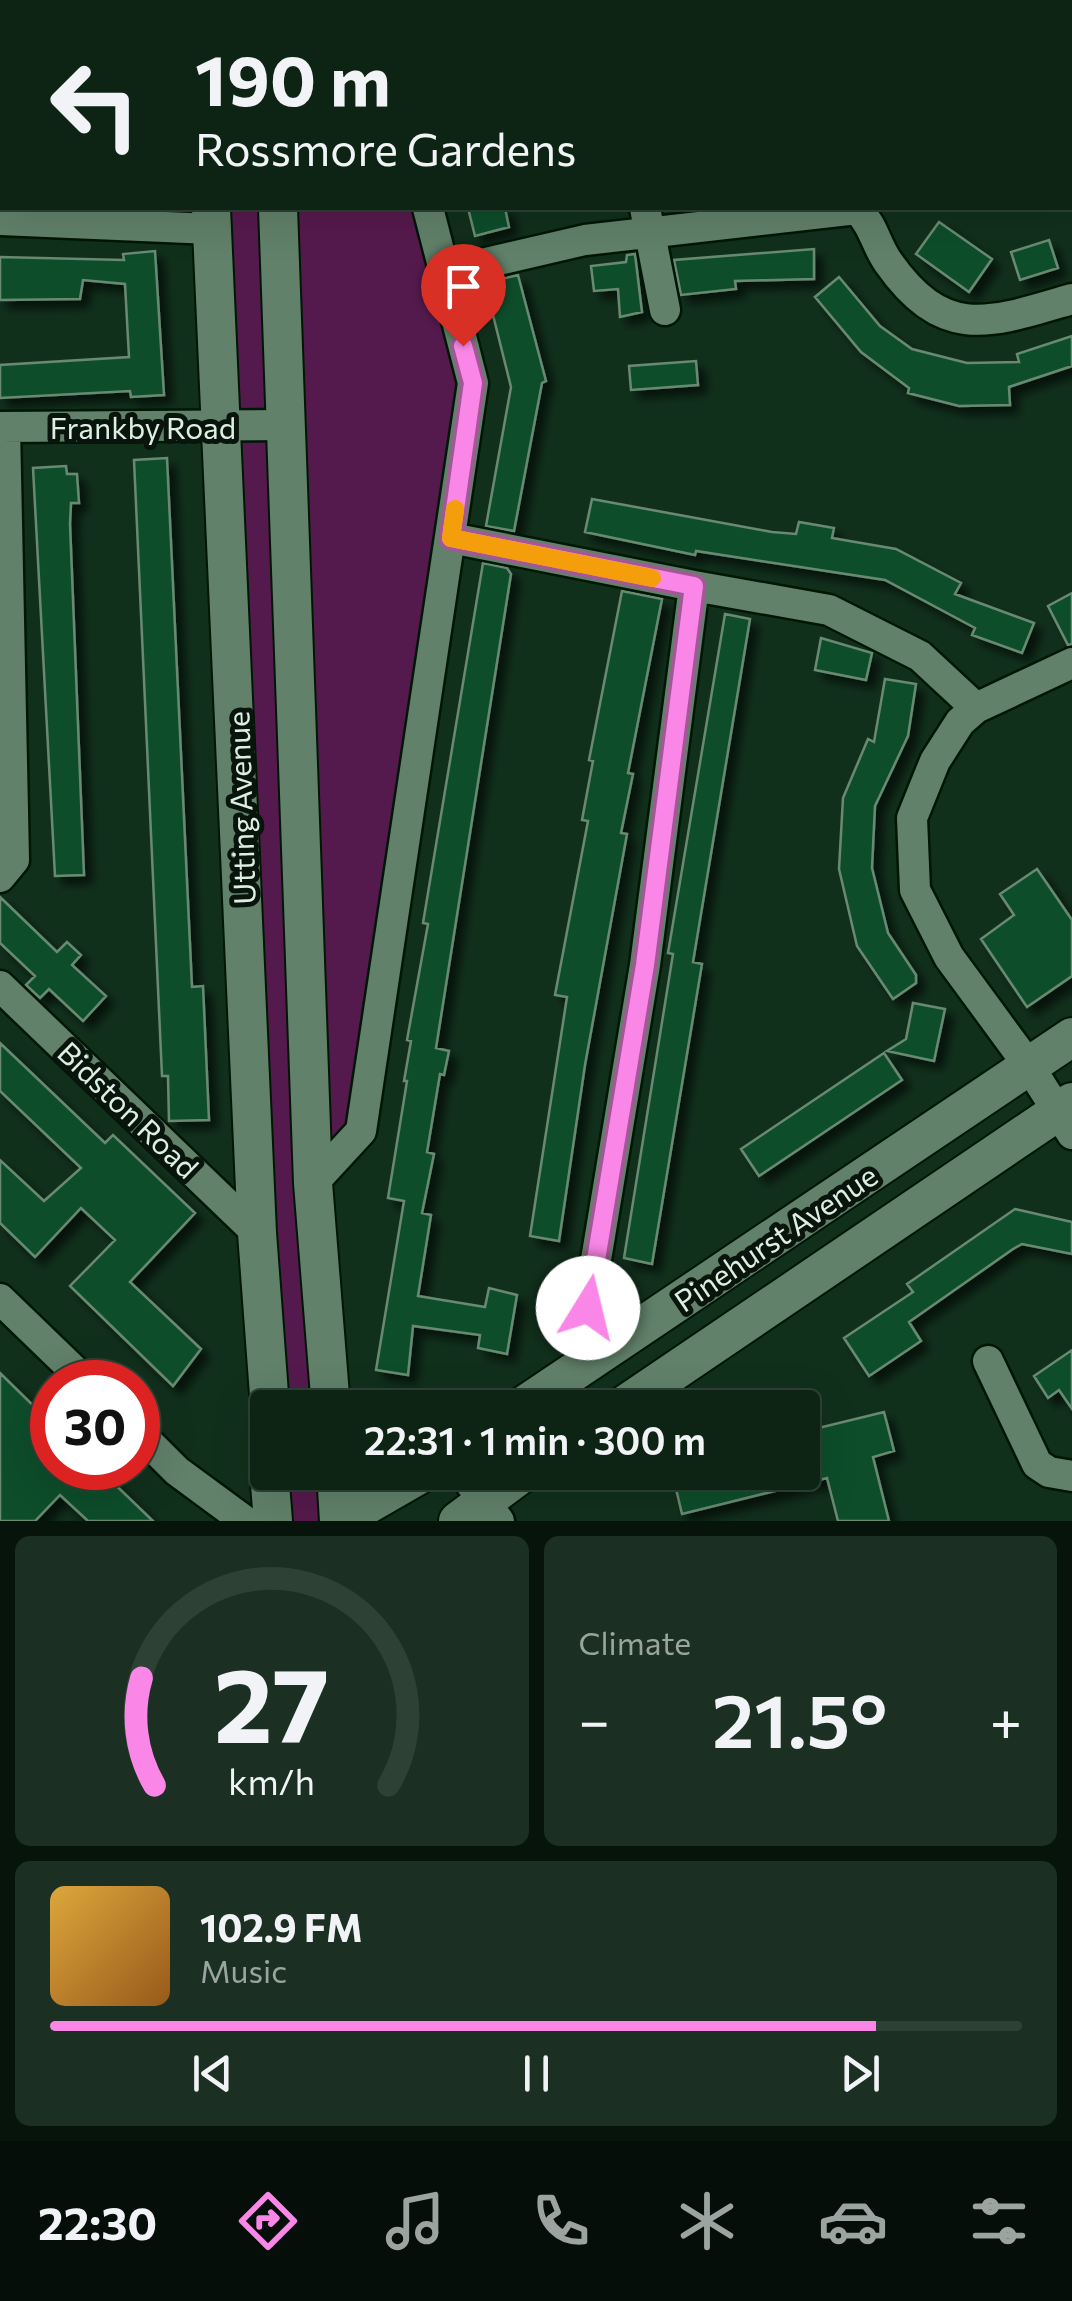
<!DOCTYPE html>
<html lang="en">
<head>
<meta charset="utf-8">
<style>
	:root { --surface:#0d2415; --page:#1b3022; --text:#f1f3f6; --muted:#9aa4a0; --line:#2d4134; --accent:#fa87e7 }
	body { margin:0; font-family:Commissioner,sans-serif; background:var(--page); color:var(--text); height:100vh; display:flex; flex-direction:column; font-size:38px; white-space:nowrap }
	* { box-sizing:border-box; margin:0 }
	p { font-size:32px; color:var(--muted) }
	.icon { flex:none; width:55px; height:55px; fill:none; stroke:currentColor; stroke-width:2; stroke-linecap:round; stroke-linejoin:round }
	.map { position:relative; height:1521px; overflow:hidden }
	.sheet { display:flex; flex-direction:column; gap:15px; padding:15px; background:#07140c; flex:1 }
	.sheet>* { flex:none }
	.guide { position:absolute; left:0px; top:0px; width:1072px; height:210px; box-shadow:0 10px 40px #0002,0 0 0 2px var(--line); background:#0d2415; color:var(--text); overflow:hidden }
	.speed { position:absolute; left:30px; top:1360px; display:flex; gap:20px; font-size:50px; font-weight:700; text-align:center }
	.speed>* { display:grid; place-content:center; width:130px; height:130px; border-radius:50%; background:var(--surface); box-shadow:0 10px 40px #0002,0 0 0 2px var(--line); line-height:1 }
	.speed .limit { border:15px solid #d22; background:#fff; color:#111 }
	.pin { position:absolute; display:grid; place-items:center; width:85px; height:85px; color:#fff; margin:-102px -42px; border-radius:50% 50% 50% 0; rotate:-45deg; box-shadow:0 0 10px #0007 }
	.pin .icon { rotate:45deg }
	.me { position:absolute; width:110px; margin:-55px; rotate:9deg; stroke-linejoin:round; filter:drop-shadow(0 0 8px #0008) }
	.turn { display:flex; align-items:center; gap:35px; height:210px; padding:0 30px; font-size:45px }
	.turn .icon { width:130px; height:130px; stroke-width:2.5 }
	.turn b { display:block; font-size:70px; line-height:85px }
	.big { font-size:75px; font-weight:600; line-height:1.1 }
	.sheet .widget { flex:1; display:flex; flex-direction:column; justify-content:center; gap:15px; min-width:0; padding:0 35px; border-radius:15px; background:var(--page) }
	.sheet .dial { align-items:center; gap:0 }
	.dial svg { height:260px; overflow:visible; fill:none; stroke:var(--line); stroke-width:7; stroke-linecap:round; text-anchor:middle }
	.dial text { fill:var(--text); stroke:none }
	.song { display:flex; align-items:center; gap:30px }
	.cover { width:120px; height:120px; border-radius:15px; background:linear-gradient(135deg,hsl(40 70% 55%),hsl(30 70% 35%)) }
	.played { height:10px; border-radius:5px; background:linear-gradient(90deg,var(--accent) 85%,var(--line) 85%) }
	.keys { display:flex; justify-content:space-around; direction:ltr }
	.heat { display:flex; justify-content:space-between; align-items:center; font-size:55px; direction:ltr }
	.sheet .tiles { flex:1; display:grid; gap:15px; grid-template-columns:1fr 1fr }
	.widget:last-child { grid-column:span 2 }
	.trip { position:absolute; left:250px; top:1390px; width:570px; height:100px; border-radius:10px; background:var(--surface); box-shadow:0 10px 40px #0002,0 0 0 2px var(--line); font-weight:600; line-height:100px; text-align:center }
	.dock { display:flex; height:160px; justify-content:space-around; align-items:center; background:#050e08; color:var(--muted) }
	.dock .icon { width:70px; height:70px }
	.dock .active { color:var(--accent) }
	.dock b { font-size:45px; color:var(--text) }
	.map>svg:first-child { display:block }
</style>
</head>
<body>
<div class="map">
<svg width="1072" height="1521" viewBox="0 0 1072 1521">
	<defs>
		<filter id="shadow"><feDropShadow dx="8" dy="8" stdDeviation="5" flood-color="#0009"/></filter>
	</defs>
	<rect width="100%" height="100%" fill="#11301c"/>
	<path fill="#551a4d" d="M211,208H428L473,383L361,1131L313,1184L331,1407H270Z
		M269,1473H336L339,1521H273Z"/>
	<path fill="#0f4e2b" stroke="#698a72" stroke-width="2.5" filter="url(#shadow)" d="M468,208H505L509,227L475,236Z
		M939,222L992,259L969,292L916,254Z
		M1049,240L1058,268L1020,280L1011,252Z
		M814,249V279L735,281L736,289L681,295L674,260Z
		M155,251L164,395L131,397L130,391L0,398V365L129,357L125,284L83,280L80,299L0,300V257L124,260L123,254Z
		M635,254L642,312L620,317L618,289L594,291L591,266L626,262L627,255Z
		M518,275L546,381L542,383L514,531L486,526L511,387L485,283Z
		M839,277L880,326L912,349L967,363L1019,362L1017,354L1072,336V366L1009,387L1010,405L959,406L908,393L909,388L861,352L815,297Z
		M696,361L698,385L631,390L629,366Z
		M167,458L192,987L203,986L209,1120L169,1121L168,1076H162L134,460Z
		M66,466L67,474H77L79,503H71L70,524L84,875L55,876L33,468Z
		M592,499L772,532L796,534L799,522L834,528L832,538L896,549L961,583L955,594L1034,623L1022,653L972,635L975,628L885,580L696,551L695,555L585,532Z
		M483,563L507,568L511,574L436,1048L449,1051L444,1075L440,1074L427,1152L434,1154L422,1213L431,1215L418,1296L485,1307L489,1288L517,1295L507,1354L478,1348L480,1335L413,1326L408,1375L376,1370L404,1201L388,1198L407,1081H404L411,1041L407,1040L428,924L423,923Z
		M622,591L662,599L628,773L633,774L621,833L627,834L585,1065L559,1241L530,1236L567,997L555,995L588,821L582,820L593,761L589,760Z
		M1072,593V644L1068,645L1048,606Z
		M725,614L750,619L693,962L702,964L652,1264L624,1258L673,954L668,953Z
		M821,638L872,653L866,680L815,670Z
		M885,679L916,684L908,736L875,806L872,868L888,933L916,975V983L893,999L857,946L839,869L843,798L868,739L874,742Z
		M1037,869L1072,920V976L1027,1007L981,939L1014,915L1000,894Z
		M0,897L57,952L67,942L81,955L72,965L106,996L83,1021L49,989L40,998L26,985L35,976L0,943Z
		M913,1003L945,1009L934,1061L887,1051L906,1039Z
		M0,1043L105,1143L113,1135L195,1213L130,1282L201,1349L173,1386L70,1286L115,1240L81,1208L35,1257L0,1223V1160L44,1201L81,1168L0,1091Z
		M884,1053L902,1080L759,1176L741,1149Z
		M1015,1209L1072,1222V1254L1022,1244L1013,1249L909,1322L921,1341L869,1376L844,1338L913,1292L907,1284Z
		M1072,1350V1409L1059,1390L1048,1398L1034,1376Z
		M0,1373L52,1424V1468H98L153,1521H88L60,1495L35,1521H0Z
		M884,1412L894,1451L873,1457L889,1521H838L827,1478L682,1514L672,1472H802V1432Z"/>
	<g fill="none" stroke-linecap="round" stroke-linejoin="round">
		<defs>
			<path id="minor" d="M382,0L383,2
				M830,0L831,2
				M645,208L665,310
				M0,220L212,229
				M443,273L585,240L857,209C874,226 875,243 888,262C944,342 990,323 1072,299
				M0,427L286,425
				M451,538L694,586
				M1072,663L976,708L960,722L935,761L912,818L915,890L949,957L1029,1066L1072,1134
				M0,877L14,860L5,427
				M0,986L257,1233
				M313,1183L361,1131L473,383L428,208
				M0,1299L86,1382
				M601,1353L588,1308L645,965L694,586L829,610L920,656L976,708
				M988,1361L1037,1464L1049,1472L1072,1476
				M138,1432L177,1471L245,1521
				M462,1472L499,1521"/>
			<path id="tertiary" d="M202,0V2
				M268,0V2
				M211,208L257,1233L270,1408
				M278,208L313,1183L331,1408
				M520,1408L1072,1037
				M620,1408L1072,1102
				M269,1472L273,1521
				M336,1472L339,1521
				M339,1521L424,1472
				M458,1521L524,1472"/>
		</defs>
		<use href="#minor" stroke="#001706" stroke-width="35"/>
		<use href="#tertiary" stroke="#001706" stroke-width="42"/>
		<use href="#minor" stroke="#61816a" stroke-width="30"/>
		<use href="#tertiary" stroke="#61816a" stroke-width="38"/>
	</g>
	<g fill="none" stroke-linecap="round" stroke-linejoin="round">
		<defs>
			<path id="route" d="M463,346L473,383L451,538L694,586L645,965L588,1308"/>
		</defs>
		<use href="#route" stroke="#a25896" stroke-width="25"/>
		<use href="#route" stroke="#fa87e7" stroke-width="18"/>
		<path stroke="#f59e0b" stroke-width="18" d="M455,509L451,538L652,578"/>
	</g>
	<g text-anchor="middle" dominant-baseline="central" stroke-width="10" stroke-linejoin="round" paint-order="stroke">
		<g font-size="30" fill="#ddefe2" stroke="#08140c">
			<text x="143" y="426">Frankby Road</text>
			<text transform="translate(240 808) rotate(-92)">Utting Avenue</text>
			<text transform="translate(129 1109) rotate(44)">Bidston Road</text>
			<text transform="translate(775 1237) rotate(-34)">Pinehurst Avenue</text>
		</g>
	</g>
</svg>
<div class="speed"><div class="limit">30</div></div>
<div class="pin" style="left:463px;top:346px;background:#d93025"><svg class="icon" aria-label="arrive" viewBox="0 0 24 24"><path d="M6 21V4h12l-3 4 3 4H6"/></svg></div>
<svg class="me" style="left:588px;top:1308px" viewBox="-20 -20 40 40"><circle r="19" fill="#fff"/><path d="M0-13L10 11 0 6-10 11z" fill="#fa87e7"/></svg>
<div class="trip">22:31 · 1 min · 300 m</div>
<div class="guide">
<div class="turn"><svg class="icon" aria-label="left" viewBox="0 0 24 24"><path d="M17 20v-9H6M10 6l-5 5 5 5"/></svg><div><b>190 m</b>Rossmore Gardens</div></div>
</div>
</div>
<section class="sheet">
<div class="tiles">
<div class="widget dial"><svg viewBox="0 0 100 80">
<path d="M14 69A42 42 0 1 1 86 69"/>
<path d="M14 69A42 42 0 0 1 10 36" stroke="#fa87e7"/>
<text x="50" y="56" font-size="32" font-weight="700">27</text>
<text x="50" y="72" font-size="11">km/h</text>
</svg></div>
<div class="widget"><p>Climate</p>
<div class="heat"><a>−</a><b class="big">21.5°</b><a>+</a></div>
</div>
<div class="widget">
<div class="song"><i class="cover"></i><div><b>102.9 FM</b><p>Music</p></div></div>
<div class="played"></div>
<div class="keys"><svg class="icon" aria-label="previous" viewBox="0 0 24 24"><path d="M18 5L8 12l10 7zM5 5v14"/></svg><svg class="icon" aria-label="pause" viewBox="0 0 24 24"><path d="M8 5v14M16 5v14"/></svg><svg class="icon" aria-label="next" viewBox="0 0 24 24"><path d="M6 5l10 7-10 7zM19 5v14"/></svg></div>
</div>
</div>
</section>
<nav class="dock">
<b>22:30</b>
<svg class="icon active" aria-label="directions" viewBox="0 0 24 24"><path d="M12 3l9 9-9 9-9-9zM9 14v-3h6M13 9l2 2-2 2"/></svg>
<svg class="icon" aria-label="music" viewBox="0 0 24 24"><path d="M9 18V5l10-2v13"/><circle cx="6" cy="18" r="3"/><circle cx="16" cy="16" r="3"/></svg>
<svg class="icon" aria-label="phone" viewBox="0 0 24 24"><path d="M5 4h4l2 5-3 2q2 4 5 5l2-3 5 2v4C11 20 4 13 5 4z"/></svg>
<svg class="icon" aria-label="climate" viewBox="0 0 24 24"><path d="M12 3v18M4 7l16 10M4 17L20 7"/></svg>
<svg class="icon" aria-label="car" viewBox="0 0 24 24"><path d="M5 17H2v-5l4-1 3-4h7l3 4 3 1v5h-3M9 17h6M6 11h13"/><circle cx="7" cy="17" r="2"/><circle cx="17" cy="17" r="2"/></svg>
<svg class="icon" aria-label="filters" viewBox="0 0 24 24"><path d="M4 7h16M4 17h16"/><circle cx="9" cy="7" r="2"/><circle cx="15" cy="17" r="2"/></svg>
</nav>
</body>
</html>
